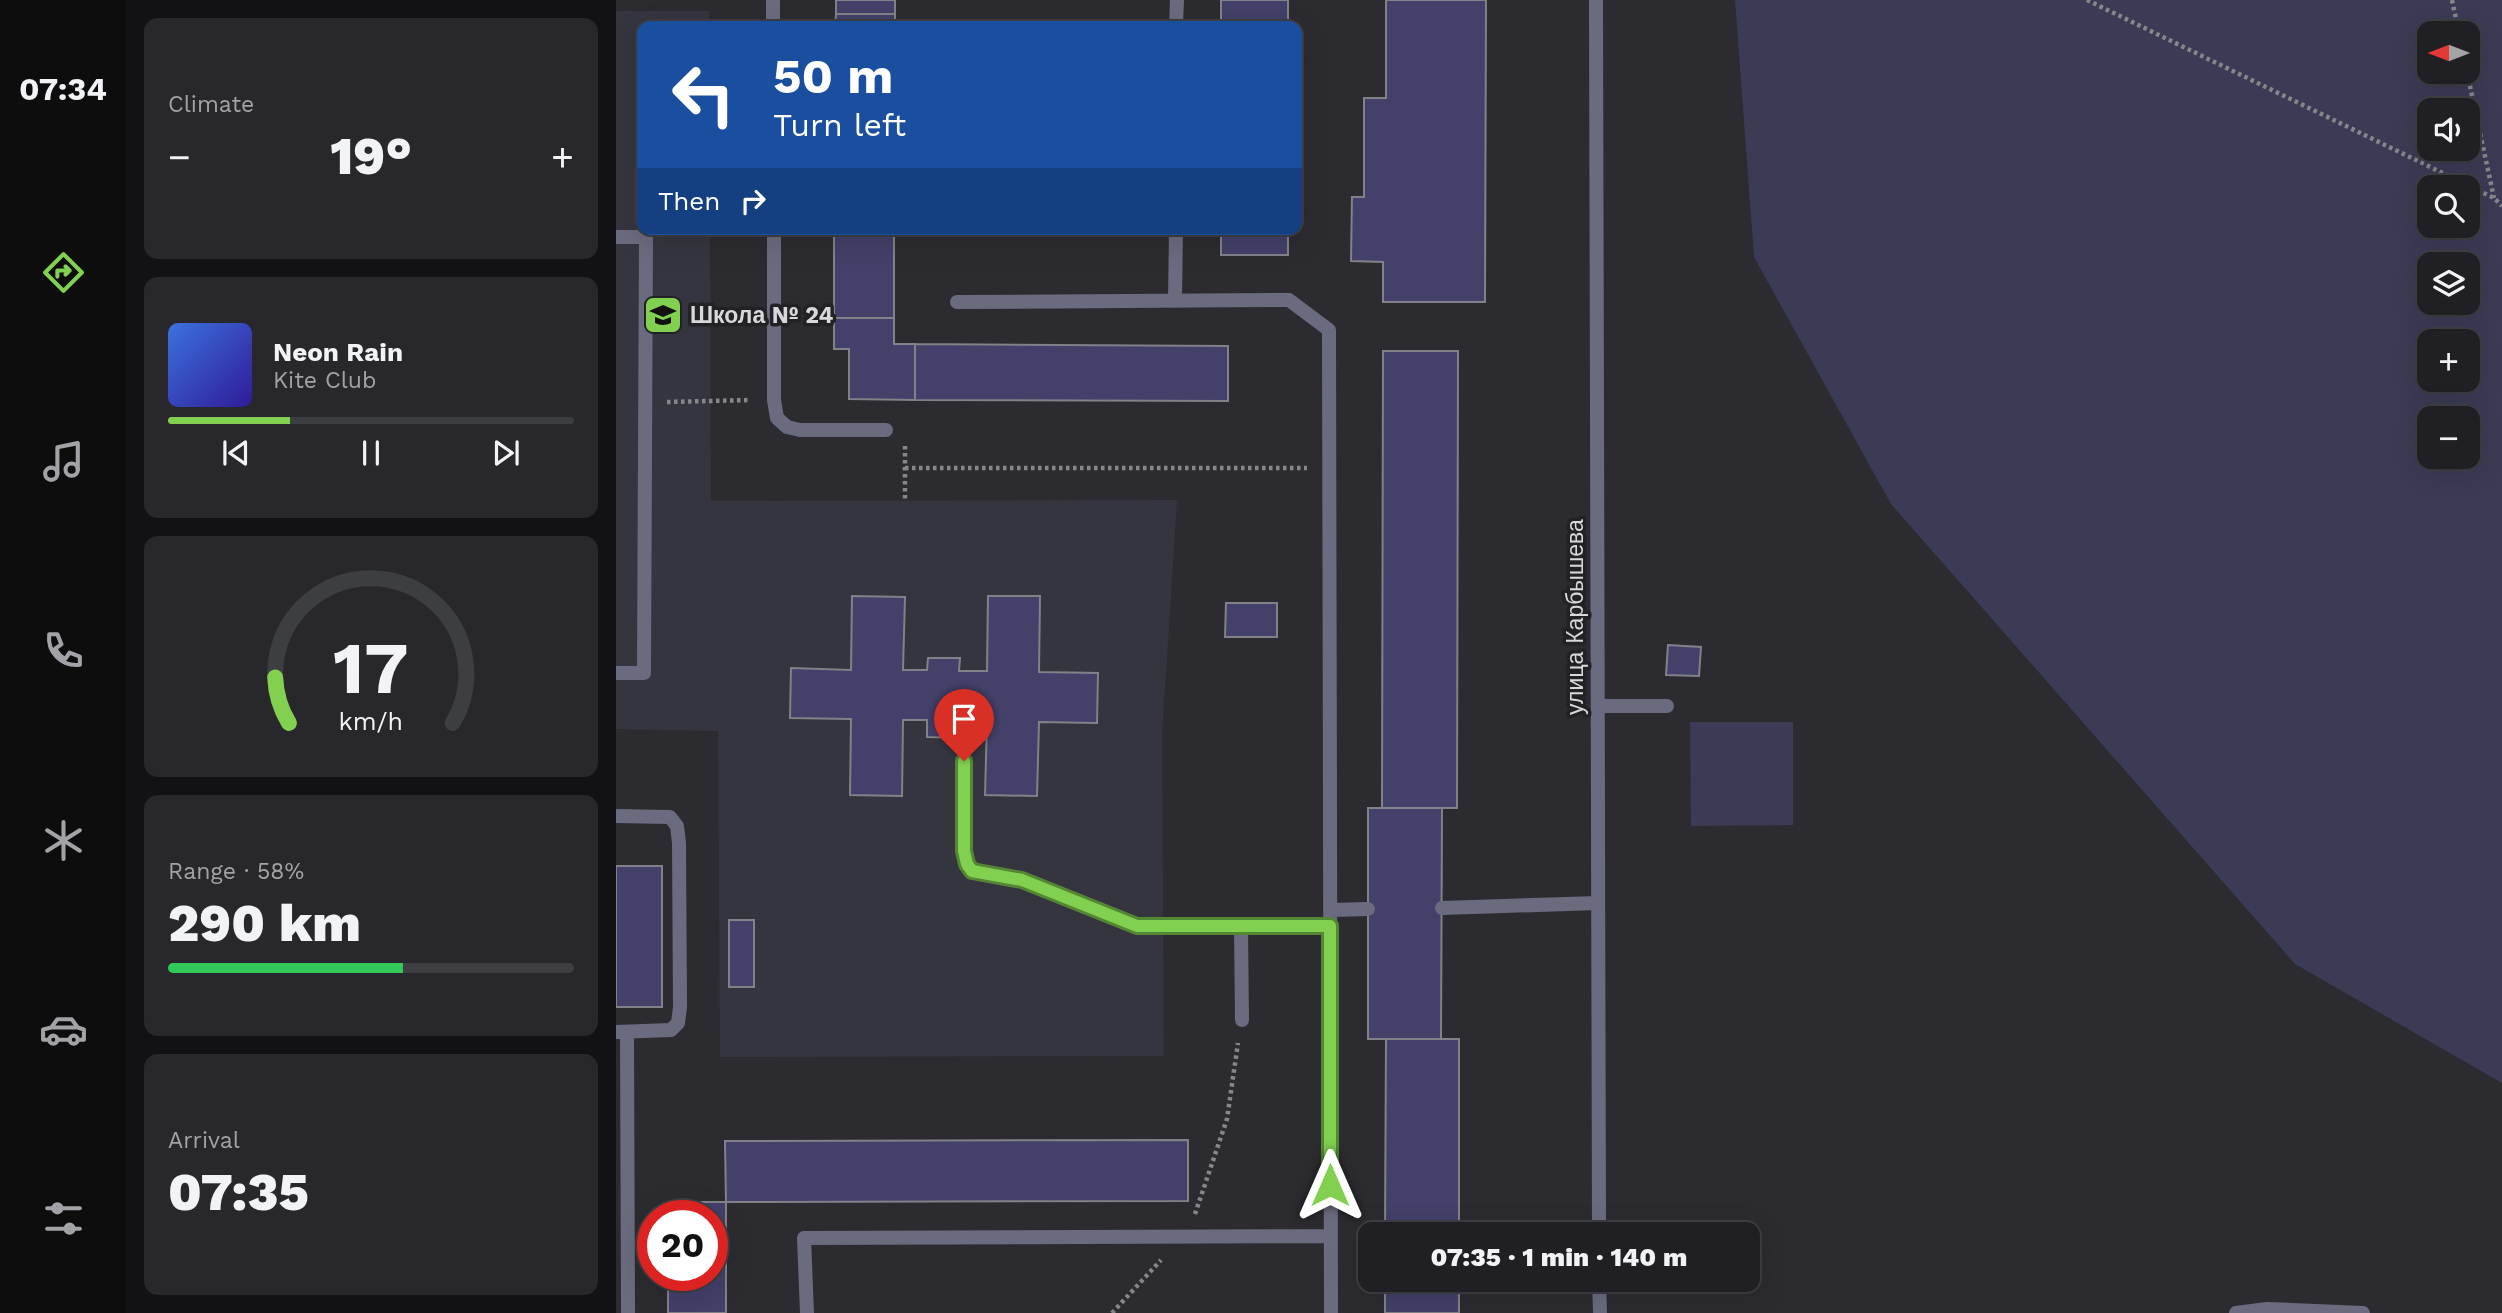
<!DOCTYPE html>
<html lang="en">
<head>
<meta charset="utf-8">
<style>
	:root { --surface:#202024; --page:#28282c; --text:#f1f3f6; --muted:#a2a3a6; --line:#3d3e41; --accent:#81d050 }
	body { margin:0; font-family:"Work Sans",sans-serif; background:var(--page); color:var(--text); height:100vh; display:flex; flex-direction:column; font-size:26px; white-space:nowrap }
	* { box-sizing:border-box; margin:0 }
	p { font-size:23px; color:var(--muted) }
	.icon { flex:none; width:38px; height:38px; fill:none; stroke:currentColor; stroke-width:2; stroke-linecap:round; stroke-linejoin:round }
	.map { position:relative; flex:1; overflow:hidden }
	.sheet { display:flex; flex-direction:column; gap:18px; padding:18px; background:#121214; width:490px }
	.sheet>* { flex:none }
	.guide { position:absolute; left:21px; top:21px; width:665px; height:214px; border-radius:14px; box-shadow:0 7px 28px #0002,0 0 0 2px var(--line); background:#1a4fa0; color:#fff; overflow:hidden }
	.needle { width:46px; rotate:270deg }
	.tools { position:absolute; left:1801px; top:21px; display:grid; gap:14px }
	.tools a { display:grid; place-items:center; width:63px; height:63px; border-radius:14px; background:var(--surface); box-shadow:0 7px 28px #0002,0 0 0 2px var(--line); font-size:35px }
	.speed { position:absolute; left:21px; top:1200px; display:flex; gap:14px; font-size:35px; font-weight:700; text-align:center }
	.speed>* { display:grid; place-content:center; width:91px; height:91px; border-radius:50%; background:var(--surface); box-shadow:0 7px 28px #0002,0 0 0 2px var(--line); line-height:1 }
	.speed .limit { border:10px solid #d22; background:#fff; color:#111 }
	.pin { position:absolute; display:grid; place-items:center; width:60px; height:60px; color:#fff; margin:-72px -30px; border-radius:50% 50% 50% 0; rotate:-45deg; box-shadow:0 0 7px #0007 }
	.pin .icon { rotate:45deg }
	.me { position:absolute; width:77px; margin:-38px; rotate:0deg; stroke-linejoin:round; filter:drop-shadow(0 0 5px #0008) }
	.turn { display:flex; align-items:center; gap:24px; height:147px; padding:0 21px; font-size:32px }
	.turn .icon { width:91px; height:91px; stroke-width:2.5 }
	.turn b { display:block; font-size:49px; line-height:60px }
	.then { display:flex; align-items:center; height:66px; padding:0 21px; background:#0003; gap:14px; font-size:26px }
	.big { font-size:52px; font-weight:800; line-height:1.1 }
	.sheet .tile { flex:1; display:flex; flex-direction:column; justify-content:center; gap:10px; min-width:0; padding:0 24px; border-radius:14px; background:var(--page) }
	.sheet .dial { align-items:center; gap:0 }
	.dial svg { height:182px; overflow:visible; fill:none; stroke:var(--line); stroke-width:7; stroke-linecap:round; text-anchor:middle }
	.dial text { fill:var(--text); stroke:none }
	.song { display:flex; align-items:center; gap:21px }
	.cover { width:84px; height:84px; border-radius:10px; background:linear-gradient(135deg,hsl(220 70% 55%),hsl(250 70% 35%)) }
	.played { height:7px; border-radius:4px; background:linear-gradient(90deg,var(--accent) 30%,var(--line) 30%) }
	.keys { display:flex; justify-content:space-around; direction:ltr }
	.heat { display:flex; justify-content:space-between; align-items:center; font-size:38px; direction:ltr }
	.charge { height:10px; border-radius:5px; background:linear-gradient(90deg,#34c759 58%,var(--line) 0) }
	.trip { position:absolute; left:742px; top:1222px; width:402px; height:70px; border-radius:14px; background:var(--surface); box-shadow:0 7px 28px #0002,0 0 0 2px var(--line); font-weight:800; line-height:70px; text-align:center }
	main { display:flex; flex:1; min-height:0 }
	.dock { display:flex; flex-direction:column; width:126px; justify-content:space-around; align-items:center; background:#0d0d0e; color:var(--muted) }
	.dock .icon { width:49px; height:49px }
	.dock .active { color:var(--accent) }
	.dock b { font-size:32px; color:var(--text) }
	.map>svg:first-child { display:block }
</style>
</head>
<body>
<main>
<nav class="dock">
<b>07:34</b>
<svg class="icon active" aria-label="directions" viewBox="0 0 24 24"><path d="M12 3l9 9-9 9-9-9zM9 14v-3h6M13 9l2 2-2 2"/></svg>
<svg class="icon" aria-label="music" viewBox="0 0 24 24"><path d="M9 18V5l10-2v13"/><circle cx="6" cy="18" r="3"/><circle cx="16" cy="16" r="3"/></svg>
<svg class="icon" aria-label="phone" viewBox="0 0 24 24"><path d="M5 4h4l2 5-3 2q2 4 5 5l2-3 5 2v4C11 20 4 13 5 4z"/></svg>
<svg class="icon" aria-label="climate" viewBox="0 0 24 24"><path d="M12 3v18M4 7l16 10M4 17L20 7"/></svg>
<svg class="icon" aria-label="car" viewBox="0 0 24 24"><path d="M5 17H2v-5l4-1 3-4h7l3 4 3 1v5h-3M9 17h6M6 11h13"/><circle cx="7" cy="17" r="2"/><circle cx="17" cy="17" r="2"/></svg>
<svg class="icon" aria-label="filters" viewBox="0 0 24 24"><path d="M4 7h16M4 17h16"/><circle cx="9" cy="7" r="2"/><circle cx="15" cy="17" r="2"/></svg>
</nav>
<section class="sheet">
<div class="tile"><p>Climate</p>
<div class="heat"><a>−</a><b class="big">19°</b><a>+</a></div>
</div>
<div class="tile">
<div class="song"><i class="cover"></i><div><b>Neon Rain</b><p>Kite Club</p></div></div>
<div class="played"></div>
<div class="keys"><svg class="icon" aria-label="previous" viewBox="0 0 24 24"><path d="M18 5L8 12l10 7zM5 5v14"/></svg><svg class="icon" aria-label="pause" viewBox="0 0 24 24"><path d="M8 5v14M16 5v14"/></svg><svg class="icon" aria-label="next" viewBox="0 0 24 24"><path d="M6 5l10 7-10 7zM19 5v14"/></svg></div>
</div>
<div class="tile dial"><svg viewBox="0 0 100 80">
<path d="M14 69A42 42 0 1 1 86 69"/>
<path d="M14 69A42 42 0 0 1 8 49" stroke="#81d050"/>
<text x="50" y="56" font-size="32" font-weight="700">17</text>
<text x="50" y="72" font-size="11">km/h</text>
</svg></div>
<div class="tile"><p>Range · 58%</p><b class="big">290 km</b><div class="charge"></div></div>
<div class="tile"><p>Arrival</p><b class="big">07:35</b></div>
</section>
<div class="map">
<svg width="1886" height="1313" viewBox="0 0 1886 1313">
	<rect width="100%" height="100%" fill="#2b2b30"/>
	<path fill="#35353f" d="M0,11H93V26H26V229H94L95,501L561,500L546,736L548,1056L104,1057L102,731L0,729Z"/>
	<path fill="#3c3b55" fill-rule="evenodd" d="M1119,0H1886V1083L1679,964L1275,504L1138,257ZM1813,33H1852V72H1813ZM1813,110H1852V149H1813ZM1813,187H1852V226H1813ZM1813,264H1852V303H1813ZM1813,341H1852V380H1813ZM1813,418H1852V457H1813Z
		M1074,722H1177V825L1075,826Z"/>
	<path fill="#434069" stroke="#818187" stroke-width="2" d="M220,0H279V14H220Z
		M605,0H672V26H605Z
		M770,0H870L869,302H767V262L735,261L736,197H748V98H770Z
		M220,14H279V26H219Z
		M218,229H278V318H218Z
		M605,229H672V255H605Z
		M218,318H278V344H299V400L233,399V349H218Z
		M299,344L612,346V401L299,400Z
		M767,351H842L841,808H766Z
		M236,596L289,597L287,670H311L312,658H344L343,671H371L372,596H424L423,672L482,673L481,723L423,722L421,796L369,795L371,721L343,720V738L311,737V720H287L286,796L234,795L235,719L174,718L175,668L235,670Z
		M610,603H661V637H609Z
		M1052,645L1085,647L1083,676L1050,675Z
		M752,808H826L825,1039H752Z
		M0,866H46V1007H0Z
		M113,920H138V987H113Z
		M770,1039H843V1234H769Z
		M572,1140V1201L110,1202L109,1141Z
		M52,1202H110V1313H52V1276H96V1216H52Z
		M769,1279H843V1313H769Z"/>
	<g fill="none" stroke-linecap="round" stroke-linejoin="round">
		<path stroke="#87878b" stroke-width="4.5" stroke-dasharray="3.5 3.5" stroke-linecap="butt" d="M1471,0L1878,198L1886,206
			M1836,0L1843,33
			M1851,72L1878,198
			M51,402L134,400
			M289,446V501
			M289,468H691
			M579,1214L611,1119L622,1043
			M496,1313L545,1260"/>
		<path stroke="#6b6b7f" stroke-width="14" d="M157,0V26
			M560,26L561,0
			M158,229V400L161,418L171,427L184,430H270
			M0,237H30L28,673H0
			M559,301L560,229
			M341,302L673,300L713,330L715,1313
			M982,706H1051
			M348,761V851L351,864L356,871L406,880L521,926H714
			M0,816L54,817L61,826L63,843L64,1007L62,1023L55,1030L0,1032
			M826,908L982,903
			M714,910L752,909
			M625,926L626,1020
			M11,1032L12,1313
			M191,1313L188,1238L714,1236"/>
		<path stroke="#6b6b7f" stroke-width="14" d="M980,0L983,1234
			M983,1279L984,1313
			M1620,1313L1651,1309L1747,1313"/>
	</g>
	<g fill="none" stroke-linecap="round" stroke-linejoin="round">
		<defs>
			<path id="route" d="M348,761V851L351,864L356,871L406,880L521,926H714V1185"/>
		</defs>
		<use href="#route" stroke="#548734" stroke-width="18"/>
		<use href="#route" stroke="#81d050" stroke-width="12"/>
	</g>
	<defs>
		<symbol id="school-square" viewBox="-11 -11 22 22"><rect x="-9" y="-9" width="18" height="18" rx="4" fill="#81d050" stroke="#222226"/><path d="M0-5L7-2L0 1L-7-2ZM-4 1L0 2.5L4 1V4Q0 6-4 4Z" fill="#111"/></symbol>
	</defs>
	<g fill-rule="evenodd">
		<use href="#school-square" x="25" y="293" width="44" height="44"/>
	</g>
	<g text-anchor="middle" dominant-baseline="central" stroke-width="7" stroke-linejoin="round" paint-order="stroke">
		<g font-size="23" font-weight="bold" fill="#d8d8db" stroke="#222226" text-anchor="start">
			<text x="74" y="315">Школа № 24</text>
		</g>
		<g font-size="23" fill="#d8d8db" stroke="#222226">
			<text transform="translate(959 617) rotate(-90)">улица Карбышева</text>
		</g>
	</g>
</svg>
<div class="tools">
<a><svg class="needle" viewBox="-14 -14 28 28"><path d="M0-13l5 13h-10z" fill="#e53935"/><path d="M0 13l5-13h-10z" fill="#a2a3a6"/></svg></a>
<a><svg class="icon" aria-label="sound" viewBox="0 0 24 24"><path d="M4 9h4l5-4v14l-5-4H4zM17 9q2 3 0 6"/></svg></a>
<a><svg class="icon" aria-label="search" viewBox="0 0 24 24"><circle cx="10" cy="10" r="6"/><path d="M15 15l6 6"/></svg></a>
<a><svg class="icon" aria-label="layers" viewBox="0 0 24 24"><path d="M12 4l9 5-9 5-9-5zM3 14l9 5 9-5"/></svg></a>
<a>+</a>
<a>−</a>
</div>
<div class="speed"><div class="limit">20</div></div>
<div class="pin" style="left:348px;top:761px;background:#d93025"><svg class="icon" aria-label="arrive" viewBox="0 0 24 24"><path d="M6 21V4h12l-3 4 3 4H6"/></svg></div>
<svg class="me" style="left:714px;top:1185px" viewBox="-20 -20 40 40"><path d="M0-17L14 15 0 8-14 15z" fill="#81d050" stroke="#fff" stroke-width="4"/></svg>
<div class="trip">07:35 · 1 min · 140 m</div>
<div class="guide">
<div class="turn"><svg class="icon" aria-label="left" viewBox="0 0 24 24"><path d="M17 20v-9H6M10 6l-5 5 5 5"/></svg><div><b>50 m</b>Turn left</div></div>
<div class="then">Then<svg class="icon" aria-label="right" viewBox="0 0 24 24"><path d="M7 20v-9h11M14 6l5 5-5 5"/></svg></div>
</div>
</div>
</main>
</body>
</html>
